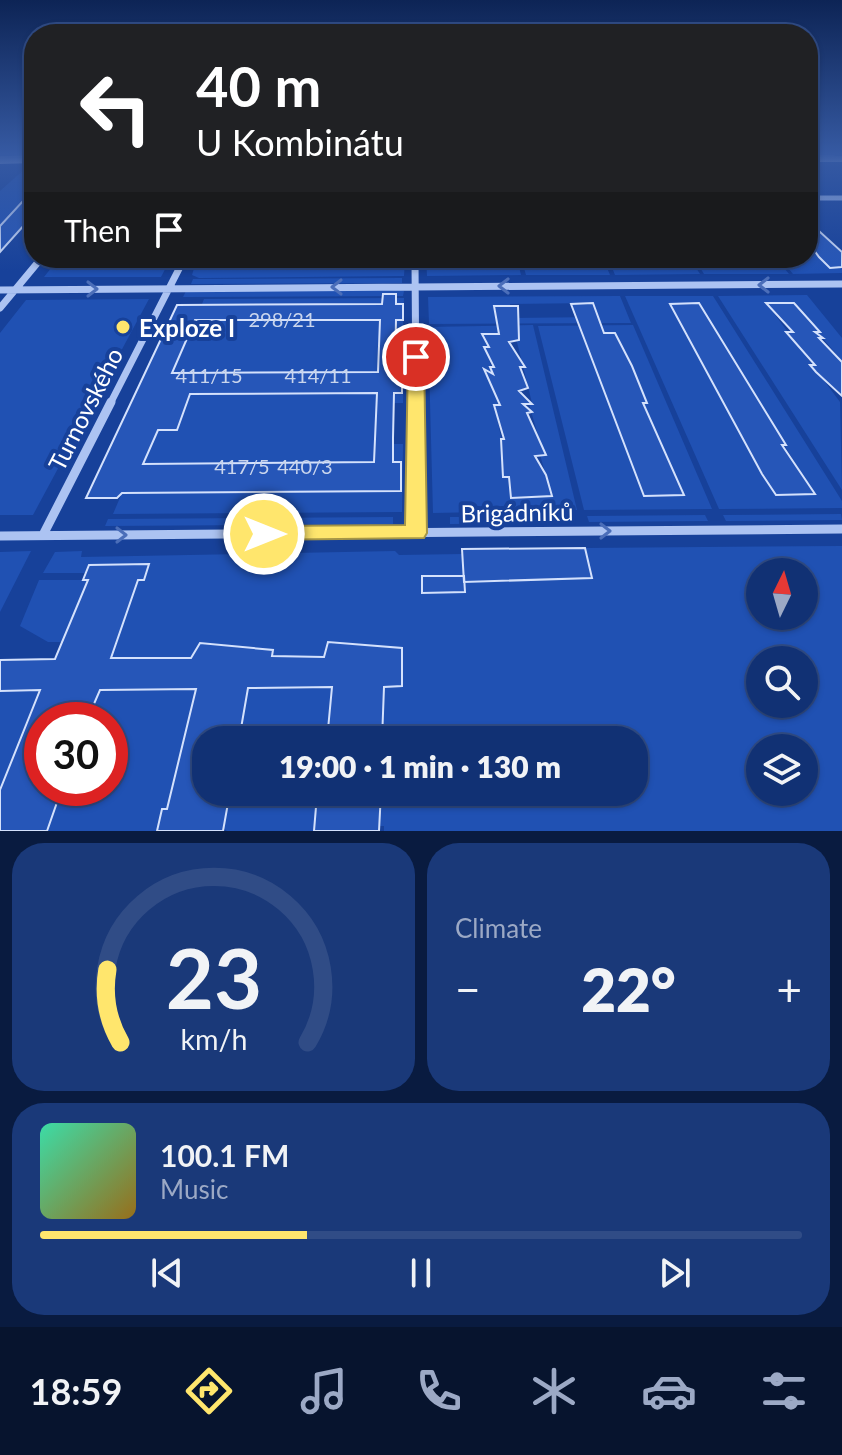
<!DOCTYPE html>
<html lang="en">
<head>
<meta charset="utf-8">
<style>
	:root { --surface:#113174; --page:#1a3979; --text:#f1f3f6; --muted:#9ca9c5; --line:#304c86; --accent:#ffe66d }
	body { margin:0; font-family:Lato,sans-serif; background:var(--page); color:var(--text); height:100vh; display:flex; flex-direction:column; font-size:30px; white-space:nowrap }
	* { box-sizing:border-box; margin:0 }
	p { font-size:26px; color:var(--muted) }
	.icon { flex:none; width:44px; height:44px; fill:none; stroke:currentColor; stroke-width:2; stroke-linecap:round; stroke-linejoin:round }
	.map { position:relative; height:831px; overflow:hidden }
	.details { display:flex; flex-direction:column; gap:12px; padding:12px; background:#091b40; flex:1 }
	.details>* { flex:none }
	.hud { position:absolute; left:24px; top:24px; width:794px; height:244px; border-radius:32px; box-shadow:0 2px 6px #0004,0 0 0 2px var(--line); background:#202124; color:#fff; overflow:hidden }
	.needle { width:52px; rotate:5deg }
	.tools { position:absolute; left:746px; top:558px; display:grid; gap:16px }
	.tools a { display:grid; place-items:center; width:72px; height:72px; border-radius:50%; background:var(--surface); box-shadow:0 2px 6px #0004,0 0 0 2px var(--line); font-size:40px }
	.speed { position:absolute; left:24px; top:702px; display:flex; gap:16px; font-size:40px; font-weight:700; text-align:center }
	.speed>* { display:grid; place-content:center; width:104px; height:104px; border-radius:50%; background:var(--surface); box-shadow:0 2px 6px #0004,0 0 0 2px var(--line); line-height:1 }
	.speed .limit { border:12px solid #d22; background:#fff; color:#111 }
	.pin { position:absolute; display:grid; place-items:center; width:68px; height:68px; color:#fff; margin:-34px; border:4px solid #fff; border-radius:50%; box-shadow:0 2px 8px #0007 }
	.me { position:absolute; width:88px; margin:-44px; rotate:90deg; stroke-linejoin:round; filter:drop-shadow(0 0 6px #0008) }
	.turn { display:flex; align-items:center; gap:28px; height:168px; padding:0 40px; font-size:36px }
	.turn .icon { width:104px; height:104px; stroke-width:2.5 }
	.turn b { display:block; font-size:56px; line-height:68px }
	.then { display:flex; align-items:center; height:76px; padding:0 40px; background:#0003; gap:16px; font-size:30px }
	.big { font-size:60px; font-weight:800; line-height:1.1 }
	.details .card { flex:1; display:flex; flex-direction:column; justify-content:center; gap:12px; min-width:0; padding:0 28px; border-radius:32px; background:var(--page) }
	.details .dial { align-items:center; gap:0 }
	.dial svg { height:208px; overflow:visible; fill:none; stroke:var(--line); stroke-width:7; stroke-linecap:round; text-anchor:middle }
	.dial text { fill:var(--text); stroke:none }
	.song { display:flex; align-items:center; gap:24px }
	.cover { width:96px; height:96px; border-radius:12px; background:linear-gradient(135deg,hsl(160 70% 55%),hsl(40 70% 35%)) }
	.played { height:8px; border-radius:4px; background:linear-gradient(90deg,var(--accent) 35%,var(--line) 35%) }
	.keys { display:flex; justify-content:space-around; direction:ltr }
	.heat { display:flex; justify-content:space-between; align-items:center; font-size:44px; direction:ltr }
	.details .tiles { flex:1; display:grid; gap:12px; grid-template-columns:1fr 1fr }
	.card:last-child { grid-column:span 2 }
	.trip { position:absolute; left:192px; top:726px; width:456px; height:80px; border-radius:32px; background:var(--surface); box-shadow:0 2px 6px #0004,0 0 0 2px var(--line); font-weight:800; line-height:80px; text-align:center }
	.dock { display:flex; height:128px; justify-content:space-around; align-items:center; background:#07142e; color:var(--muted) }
	.dock .icon { width:56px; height:56px }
	.dock .current { color:var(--accent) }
	.dock b { font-size:36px; color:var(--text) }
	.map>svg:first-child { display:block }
</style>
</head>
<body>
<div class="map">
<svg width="842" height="831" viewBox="0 0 842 831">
	<rect width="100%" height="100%" fill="#17419a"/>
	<path fill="#2051b3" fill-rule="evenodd" d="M34,166V191L0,225V191L27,167Z
		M808,247L829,267H842V273L793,274L780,258H808Z
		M59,258H171L161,277H44Z
		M426,258H475L478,270L502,269L500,258H517L521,275L427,276Z
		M521,258H561L566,269L591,268L586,258H603L610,275H526Z
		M608,258H648L655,269L679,268L673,258H690L700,274L615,275Z
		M694,258H734L742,268H764L758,258H776L789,274H704Z
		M405,260L404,276L199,278L192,275L195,265H218L220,261Z
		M402,278V283L191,284L193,279Z
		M186,291L400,290L404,291L403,296L183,297Z
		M807,295L842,338V361L793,303L767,304L840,402L842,490L718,296Z
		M620,296L631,323L429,324L428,297ZM592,303L597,317L513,318L510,304Z
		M625,296H713L842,501V508L719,509ZM698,303L814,494L775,495L671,305Z
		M404,298L403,328H381L380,359H404L403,403H377L376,444H403L402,512L113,514L122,493L400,490L401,462L134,464L158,430H177L187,404L177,394L402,393L401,372L172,373L194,321L403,320V304H202L204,299Z
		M149,299L33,515H0V333L26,300Z
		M533,325L577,510L433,513L428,327ZM515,334L532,403L529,404L541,446L538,447L551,495L512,498L495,405H498L485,335Z
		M633,325L712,509L584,510L538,326ZM615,333L682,495L644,496L586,334Z
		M841,514L842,520L726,521L723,515Z
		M705,515L708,521L589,522L587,516Z
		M569,516L570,523L450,524V517Z
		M393,517V524L105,526L108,519Z
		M842,546V831H384V826H380L381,792H634V740H382L384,687L402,686V648L330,642L328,658L272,656L273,650L202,643L197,658H111L138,580L149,565H90L86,573H43L55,552L82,551L81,557L395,551L399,555L462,554L465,582L521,581L585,548ZM760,572H804V616H760ZM760,660H804V704H760ZM760,748H804V792H760Z
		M31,551L0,612V552Z
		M39,580H88L63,642H48L20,626Z
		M332,687L327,740H239L248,688Z
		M196,689L167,809L162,810L157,831H47L62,788H110V720H87L98,690Z
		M39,690L1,786L0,794V691Z
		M230,792H323L314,831H227L223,828Z"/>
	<path fill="#2656b8" stroke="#d4e1fc" stroke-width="2" fill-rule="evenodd" d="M34,189V214L0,252V226Z
		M808,221L842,252V267L830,268L819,257L808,242Z
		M383,294H396V304H403V320H396L395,372H402V393H394L393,438V462H401V491L122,493L117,498H86L177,305L382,304ZM195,320H380L378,372L172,373ZM377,393L374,462L143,464L158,430H177L190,394Z
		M593,303L604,333H615L632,366L647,403H643L684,495L644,496L571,304Z
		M699,303L786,445H782L815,494L776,495L762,474L670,304Z
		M766,303H794L820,332H815L823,338H819L842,362V396L816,372L810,365H815L786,332H793Z
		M494,306H518L519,340L509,342L525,367H520L528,388L519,391L532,404H523L532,412L527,413L546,455L535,456L546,475L552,496L511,498L509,477H503L501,439H504L494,405H500L484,369L493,374L490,367H494L484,347H489L482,334H499Z
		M585,548L592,578L464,582L462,549Z
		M149,564L144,580H138L111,658H191L200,643L273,650L272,656L324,657L328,642L402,648V686L384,687L382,740H327L332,687L248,688L239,740H206V792H230L223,831H157L162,809H167L196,689L100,690L87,720H42V788H62L47,831H0V790L40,690L0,691V660L55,659L88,580H83L89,565Z
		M422,576H464L465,592L422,593Z
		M323,792H381L379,831H314L316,807H321Z"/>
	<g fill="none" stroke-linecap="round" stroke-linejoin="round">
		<path stroke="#acc3f2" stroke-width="5" d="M808,198H842
			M415,258V263
			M37,263L41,258
			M182,263L184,258"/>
		<path stroke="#acc3f2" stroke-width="7" d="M415,261L416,404
			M0,290L842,284
			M0,308L39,261
			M110,404L183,261"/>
		<path stroke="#acc3f2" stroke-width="9" d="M416,402V533
			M43,535L111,402
			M0,536L842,529"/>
		<path fill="#dbe5fc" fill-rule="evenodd" d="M808,156H842V162H808Z
			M34,157V163L0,164V158Z"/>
		<path stroke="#fff" stroke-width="2" d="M808,155H834
			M0,157L34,156"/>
	</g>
	<defs><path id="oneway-chevron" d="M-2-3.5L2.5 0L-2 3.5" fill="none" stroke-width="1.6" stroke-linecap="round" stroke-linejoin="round" transform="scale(2)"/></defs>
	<g stroke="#4b6eb9">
		<use href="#oneway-chevron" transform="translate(764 285) rotate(180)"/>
		<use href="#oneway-chevron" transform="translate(504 286) rotate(180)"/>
		<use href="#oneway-chevron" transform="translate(337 287) rotate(180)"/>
		<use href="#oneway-chevron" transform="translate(92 289)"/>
		<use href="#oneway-chevron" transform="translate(605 531)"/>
		<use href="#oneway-chevron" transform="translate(121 535)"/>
	</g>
	<linearGradient id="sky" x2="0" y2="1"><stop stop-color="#0d2455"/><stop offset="0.57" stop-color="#365aa3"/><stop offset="1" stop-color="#365aa3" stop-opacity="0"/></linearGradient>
	<rect width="842" height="271" fill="url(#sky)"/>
	<path fill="#ffe66d" stroke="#a69647" stroke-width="2" d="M416,352L424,357L427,533L424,538L256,540L253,534L256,528L264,526L405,525L408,357Z"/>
	<circle fill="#ffe66d" stroke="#17419a" stroke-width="3" cx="123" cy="327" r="8"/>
	<g text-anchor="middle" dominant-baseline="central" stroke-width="8" stroke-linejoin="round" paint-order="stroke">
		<g font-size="20" fill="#c9d5ed">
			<text x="282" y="319">298/21</text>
			<text x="209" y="375">411/15</text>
			<text x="318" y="375">414/11</text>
			<text x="242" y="466">417/5</text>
			<text x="305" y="466">440/3</text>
		</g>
		<g font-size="24" font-weight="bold" fill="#fff" stroke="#17419a" text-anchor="start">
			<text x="139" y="327">Exploze I</text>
		</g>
		<g font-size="24" fill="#fff" stroke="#17419a">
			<text transform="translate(85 409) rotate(-63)">Turnovského</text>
			<text transform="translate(517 512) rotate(-1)">Brigádníků</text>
		</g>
	</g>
</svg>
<div class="tools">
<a><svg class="needle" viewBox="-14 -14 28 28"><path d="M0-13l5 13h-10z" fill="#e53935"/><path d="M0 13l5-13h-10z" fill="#9ca9c5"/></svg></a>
<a><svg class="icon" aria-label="search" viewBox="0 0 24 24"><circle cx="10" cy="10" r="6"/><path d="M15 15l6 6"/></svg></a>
<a><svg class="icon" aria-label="layers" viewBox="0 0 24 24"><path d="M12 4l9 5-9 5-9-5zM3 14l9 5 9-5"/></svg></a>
</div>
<div class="speed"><div class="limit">30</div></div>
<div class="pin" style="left:416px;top:357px;background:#d93025"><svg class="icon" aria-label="arrive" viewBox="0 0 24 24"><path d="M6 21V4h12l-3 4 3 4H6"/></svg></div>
<svg class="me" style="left:264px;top:534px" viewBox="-20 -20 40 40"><circle r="17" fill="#ffe66d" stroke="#fff" stroke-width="3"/><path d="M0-11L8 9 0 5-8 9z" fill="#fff"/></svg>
<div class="trip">19:00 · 1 min · 130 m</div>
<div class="hud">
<div class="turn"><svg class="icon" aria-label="left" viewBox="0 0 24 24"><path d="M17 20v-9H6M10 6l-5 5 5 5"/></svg><div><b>40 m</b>U Kombinátu</div></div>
<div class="then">Then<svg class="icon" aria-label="arrive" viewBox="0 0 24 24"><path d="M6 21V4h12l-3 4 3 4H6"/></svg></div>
</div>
</div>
<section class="details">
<div class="tiles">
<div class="card dial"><svg viewBox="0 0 100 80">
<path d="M14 69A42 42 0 1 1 86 69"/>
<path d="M14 69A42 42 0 0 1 9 41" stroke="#ffe66d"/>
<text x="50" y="56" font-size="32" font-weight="700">23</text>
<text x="50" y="72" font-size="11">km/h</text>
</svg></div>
<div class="card"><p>Climate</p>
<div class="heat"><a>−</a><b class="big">22°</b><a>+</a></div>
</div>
<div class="card">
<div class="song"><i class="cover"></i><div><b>100.1 FM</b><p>Music</p></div></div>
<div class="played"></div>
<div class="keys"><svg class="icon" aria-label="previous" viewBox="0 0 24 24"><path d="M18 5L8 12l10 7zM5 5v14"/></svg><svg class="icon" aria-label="pause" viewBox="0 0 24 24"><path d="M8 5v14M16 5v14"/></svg><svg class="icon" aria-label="next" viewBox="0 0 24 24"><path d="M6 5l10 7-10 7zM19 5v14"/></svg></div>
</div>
</div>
</section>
<nav class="dock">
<b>18:59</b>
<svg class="icon current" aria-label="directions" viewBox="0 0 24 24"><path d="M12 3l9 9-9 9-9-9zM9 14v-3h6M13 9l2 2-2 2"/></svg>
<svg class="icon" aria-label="music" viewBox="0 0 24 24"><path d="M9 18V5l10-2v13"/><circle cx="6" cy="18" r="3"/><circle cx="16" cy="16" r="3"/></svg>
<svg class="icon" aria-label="phone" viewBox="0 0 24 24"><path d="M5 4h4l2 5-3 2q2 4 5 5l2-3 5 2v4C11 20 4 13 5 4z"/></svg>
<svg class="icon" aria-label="climate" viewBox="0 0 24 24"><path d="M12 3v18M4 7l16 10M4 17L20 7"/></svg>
<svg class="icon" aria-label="car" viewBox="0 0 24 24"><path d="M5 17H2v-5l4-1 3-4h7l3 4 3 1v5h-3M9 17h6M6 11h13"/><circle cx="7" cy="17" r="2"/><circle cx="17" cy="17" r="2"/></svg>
<svg class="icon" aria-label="filters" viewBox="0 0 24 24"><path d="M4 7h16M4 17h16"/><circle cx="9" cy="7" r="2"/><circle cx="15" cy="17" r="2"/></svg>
</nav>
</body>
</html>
